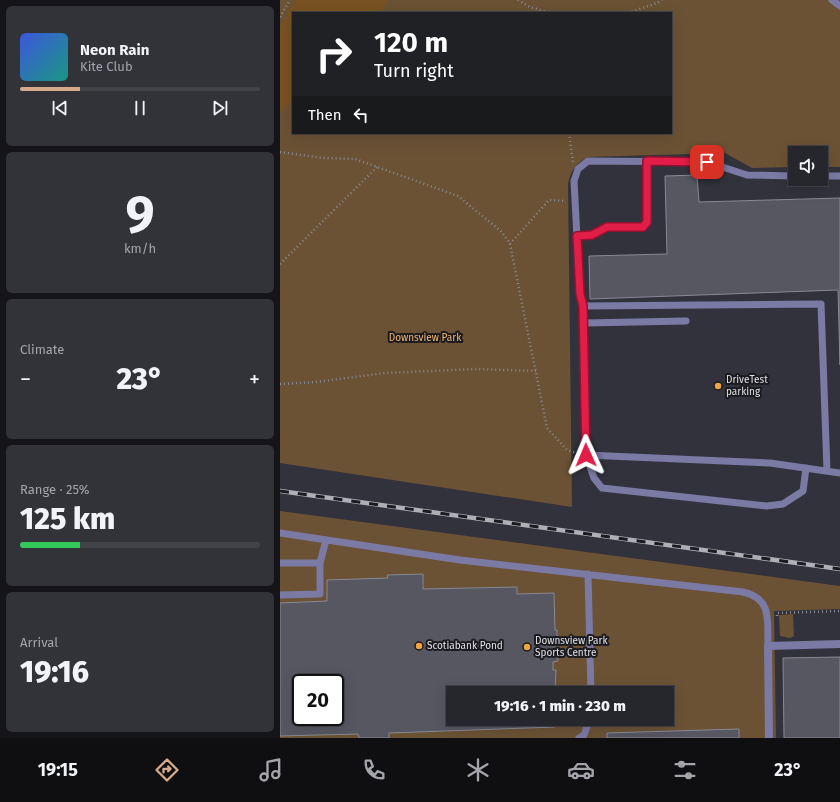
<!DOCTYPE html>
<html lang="en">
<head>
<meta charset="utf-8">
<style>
	:root { --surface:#26262d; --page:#323239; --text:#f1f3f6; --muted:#a4a5aa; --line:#424349; --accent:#d6ab8b }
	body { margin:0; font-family:"Fira Sans",sans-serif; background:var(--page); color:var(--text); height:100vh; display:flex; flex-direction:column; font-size:15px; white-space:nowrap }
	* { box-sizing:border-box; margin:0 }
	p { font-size:13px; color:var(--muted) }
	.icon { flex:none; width:22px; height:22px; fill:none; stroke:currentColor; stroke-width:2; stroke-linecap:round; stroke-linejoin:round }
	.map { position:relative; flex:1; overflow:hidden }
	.details { display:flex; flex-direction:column; gap:6px; padding:6px; background:#151519; width:280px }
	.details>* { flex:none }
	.hud { position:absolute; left:12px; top:12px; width:380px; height:122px; border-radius:0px; box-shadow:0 4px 16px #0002,0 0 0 1px var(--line); background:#202124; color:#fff; overflow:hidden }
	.fabs { position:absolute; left:508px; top:146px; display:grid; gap:8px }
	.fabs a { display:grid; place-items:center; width:40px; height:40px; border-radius:0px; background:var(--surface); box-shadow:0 4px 16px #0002,0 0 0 1px var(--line); font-size:20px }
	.speed { position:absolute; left:12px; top:674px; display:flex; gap:8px; font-size:20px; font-weight:700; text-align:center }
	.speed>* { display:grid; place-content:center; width:52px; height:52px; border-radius:50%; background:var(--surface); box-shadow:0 4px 16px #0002,0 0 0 1px var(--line); line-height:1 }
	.speed .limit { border:2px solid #111; border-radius:6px; background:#fff; color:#111 }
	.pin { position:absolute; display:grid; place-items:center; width:34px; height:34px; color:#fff; margin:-17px; border-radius:8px; box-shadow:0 2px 6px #0006 }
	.me { position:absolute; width:44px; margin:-22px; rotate:359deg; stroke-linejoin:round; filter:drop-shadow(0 0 3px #0008) }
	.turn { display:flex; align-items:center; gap:14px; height:84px; padding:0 16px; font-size:18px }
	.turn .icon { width:52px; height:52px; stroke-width:2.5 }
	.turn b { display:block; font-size:28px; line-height:34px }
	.then { display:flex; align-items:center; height:38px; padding:0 16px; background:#0003; gap:8px; font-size:15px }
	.big { font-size:30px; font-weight:800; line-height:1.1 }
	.details .card { flex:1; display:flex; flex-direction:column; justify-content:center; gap:6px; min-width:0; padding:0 14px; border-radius:6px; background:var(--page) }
	.details .dial { align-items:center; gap:0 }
	.dial b { font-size:52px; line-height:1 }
	.song { display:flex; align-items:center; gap:12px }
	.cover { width:48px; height:48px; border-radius:6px; background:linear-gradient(135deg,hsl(230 70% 55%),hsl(170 70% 35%)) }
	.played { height:4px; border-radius:2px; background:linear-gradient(90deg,var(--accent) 25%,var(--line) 25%) }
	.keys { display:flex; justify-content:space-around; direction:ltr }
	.heat { display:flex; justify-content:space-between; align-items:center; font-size:22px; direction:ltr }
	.charge { height:6px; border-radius:3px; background:linear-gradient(90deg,#34c759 25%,var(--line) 0) }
	.trip { position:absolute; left:166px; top:686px; width:228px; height:40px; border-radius:0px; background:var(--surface); box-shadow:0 4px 16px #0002,0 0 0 1px var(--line); font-weight:800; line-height:40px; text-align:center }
	.tab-bar { display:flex; height:64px; justify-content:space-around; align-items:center; background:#0f0f12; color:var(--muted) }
	.tab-bar .icon { width:28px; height:28px }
	.tab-bar .current { color:var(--accent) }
	.tab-bar b { font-size:18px; color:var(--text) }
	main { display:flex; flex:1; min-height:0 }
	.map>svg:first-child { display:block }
</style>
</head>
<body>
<main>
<section class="details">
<div class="card">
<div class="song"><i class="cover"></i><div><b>Neon Rain</b><p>Kite Club</p></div></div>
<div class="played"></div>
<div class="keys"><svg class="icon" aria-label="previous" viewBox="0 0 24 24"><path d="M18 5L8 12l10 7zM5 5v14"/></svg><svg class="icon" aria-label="pause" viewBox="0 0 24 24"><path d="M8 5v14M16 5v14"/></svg><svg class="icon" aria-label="next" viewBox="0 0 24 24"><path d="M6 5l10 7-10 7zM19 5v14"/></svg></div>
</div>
<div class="card dial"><b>9</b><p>km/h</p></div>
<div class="card"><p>Climate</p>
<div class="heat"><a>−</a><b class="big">23°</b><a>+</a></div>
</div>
<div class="card"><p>Range · 25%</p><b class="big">125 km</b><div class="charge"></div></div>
<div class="card"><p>Arrival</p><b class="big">19:16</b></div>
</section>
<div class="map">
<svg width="560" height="738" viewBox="0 0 560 738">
	<rect width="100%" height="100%" fill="#32323c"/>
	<path fill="#6b5235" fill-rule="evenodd" d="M0,0H560V167H541V153H515V167L472,168L445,153L308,157C295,164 291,170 288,184L292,507L0,463ZM13,13H391V133H13Z
		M0,511L560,586V609L494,611L496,738H0ZM21,683H55V717H21ZM173,693H387V719H173Z
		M513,614L514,636L510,638L500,636L499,615Z"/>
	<path fill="#785222" d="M16,0H108L100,13H13V99L0,113V27Z"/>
	<path fill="#575762" stroke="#888995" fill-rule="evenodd" d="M417,175L419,202L560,198V365L558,290L310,299L309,256L387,254L385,176Z
		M143,574V589L237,587V594L274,593L275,630H277L278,661L273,662V670H276L275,693H173V719H275V727L109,733V738H79L78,734L0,736V603L47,601V580L108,578L107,575ZM21,683H55V717H21Z
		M560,657V738H504L503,658Z
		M459,729V738H327V733Z"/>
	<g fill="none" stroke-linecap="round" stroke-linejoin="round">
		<path stroke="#898a92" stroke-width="2.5" stroke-dasharray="1 3" stroke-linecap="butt" d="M238,0L250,7L270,13
			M348,13L377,3L382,0
			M0,17L10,0
			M289,133L293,162
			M0,152L43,158L75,159L178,196L222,232L230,244L267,428L287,450L297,453
			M230,244L269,200L286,201
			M0,264L97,167
			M0,384L36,382L105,373L195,369L256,371
			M497,616V613L560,611"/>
		<path stroke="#7a7aa4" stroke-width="7" d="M552,0L560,6
			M515,176L467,175L427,162L308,161L298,169L294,181L300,294L303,306L306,455L490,463L560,473
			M541,176H560
			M297,236L312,235L327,227H363L367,221V161
			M303,306L541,304L547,471
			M304,323L406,321
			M306,455L314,478L322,488L487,506L503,504L523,491L526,468
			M0,533L180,560L463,592C493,599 487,621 488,646
			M0,563H40
			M308,574L311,693
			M0,595L40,594V563L46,540
			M299,738L304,735L310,719"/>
		<path stroke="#7a7aa4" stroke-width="8" d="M489,738L488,646L560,644"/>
		<defs>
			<path id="rail" d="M0,491L560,569"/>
		</defs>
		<use href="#rail" stroke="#afb0b7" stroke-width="4.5"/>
		<use href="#rail" stroke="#1a1a1f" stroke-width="3" stroke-dasharray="9" stroke-linecap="butt"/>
	</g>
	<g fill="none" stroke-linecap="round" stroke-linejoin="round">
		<defs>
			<path id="route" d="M306,455L303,306L300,294L297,236L312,235L327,227H363L367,222V161L427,162"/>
		</defs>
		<use href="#route" stroke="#92132f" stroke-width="10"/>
		<use href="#route" stroke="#e11d48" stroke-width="7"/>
	</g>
	<g fill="#f1a540" stroke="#1a1a1f" stroke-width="1.5">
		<circle cx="438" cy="386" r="4"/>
		<circle cx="139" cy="646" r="4"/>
		<circle cx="247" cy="647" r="4"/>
	</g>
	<g text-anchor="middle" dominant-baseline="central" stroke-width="4" stroke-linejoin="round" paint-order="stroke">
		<g font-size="10" fill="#f4b872" stroke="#1a1a1f">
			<text x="145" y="338">Downsview Park</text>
		</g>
		<g font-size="10" fill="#e0e1e7" stroke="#1a1a1f" text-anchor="start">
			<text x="446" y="380">DriveTest<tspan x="446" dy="12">parking</tspan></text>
			<text x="255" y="641">Downsview Park<tspan x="255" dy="12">Sports Centre</tspan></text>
			<text x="147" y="646">Scotiabank Pond</text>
		</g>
	</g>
</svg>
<div class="fabs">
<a><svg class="icon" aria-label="sound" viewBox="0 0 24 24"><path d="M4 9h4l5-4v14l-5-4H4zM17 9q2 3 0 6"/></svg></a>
</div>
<div class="speed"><div class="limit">20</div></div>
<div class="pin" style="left:427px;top:162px;background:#d93025"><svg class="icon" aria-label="arrive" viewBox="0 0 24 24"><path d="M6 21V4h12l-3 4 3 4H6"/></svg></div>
<svg class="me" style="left:306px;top:455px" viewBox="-20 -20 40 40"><path d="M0-17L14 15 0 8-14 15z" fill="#e11d48" stroke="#fff" stroke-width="4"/></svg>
<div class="trip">19:16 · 1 min · 230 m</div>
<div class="hud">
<div class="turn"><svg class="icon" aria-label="right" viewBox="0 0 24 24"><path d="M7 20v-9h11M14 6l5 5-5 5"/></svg><div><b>120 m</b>Turn right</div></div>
<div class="then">Then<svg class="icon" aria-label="left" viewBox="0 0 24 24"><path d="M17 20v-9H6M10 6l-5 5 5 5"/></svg></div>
</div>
</div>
</main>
<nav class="tab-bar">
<b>19:15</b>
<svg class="icon current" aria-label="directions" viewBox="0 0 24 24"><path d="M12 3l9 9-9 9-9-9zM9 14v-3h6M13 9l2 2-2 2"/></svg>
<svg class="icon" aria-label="music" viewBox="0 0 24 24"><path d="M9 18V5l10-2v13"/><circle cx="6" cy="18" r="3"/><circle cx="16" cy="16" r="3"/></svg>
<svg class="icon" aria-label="phone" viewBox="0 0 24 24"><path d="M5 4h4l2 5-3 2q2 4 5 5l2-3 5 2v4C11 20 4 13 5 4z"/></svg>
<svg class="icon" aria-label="climate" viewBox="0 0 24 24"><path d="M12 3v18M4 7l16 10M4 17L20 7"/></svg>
<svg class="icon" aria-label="car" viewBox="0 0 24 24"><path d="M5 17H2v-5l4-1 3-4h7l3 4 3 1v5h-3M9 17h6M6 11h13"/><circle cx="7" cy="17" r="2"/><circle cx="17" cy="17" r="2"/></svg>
<svg class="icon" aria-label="filters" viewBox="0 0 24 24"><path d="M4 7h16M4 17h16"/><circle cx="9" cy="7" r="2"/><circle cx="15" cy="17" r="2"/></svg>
<b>23°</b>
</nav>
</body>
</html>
